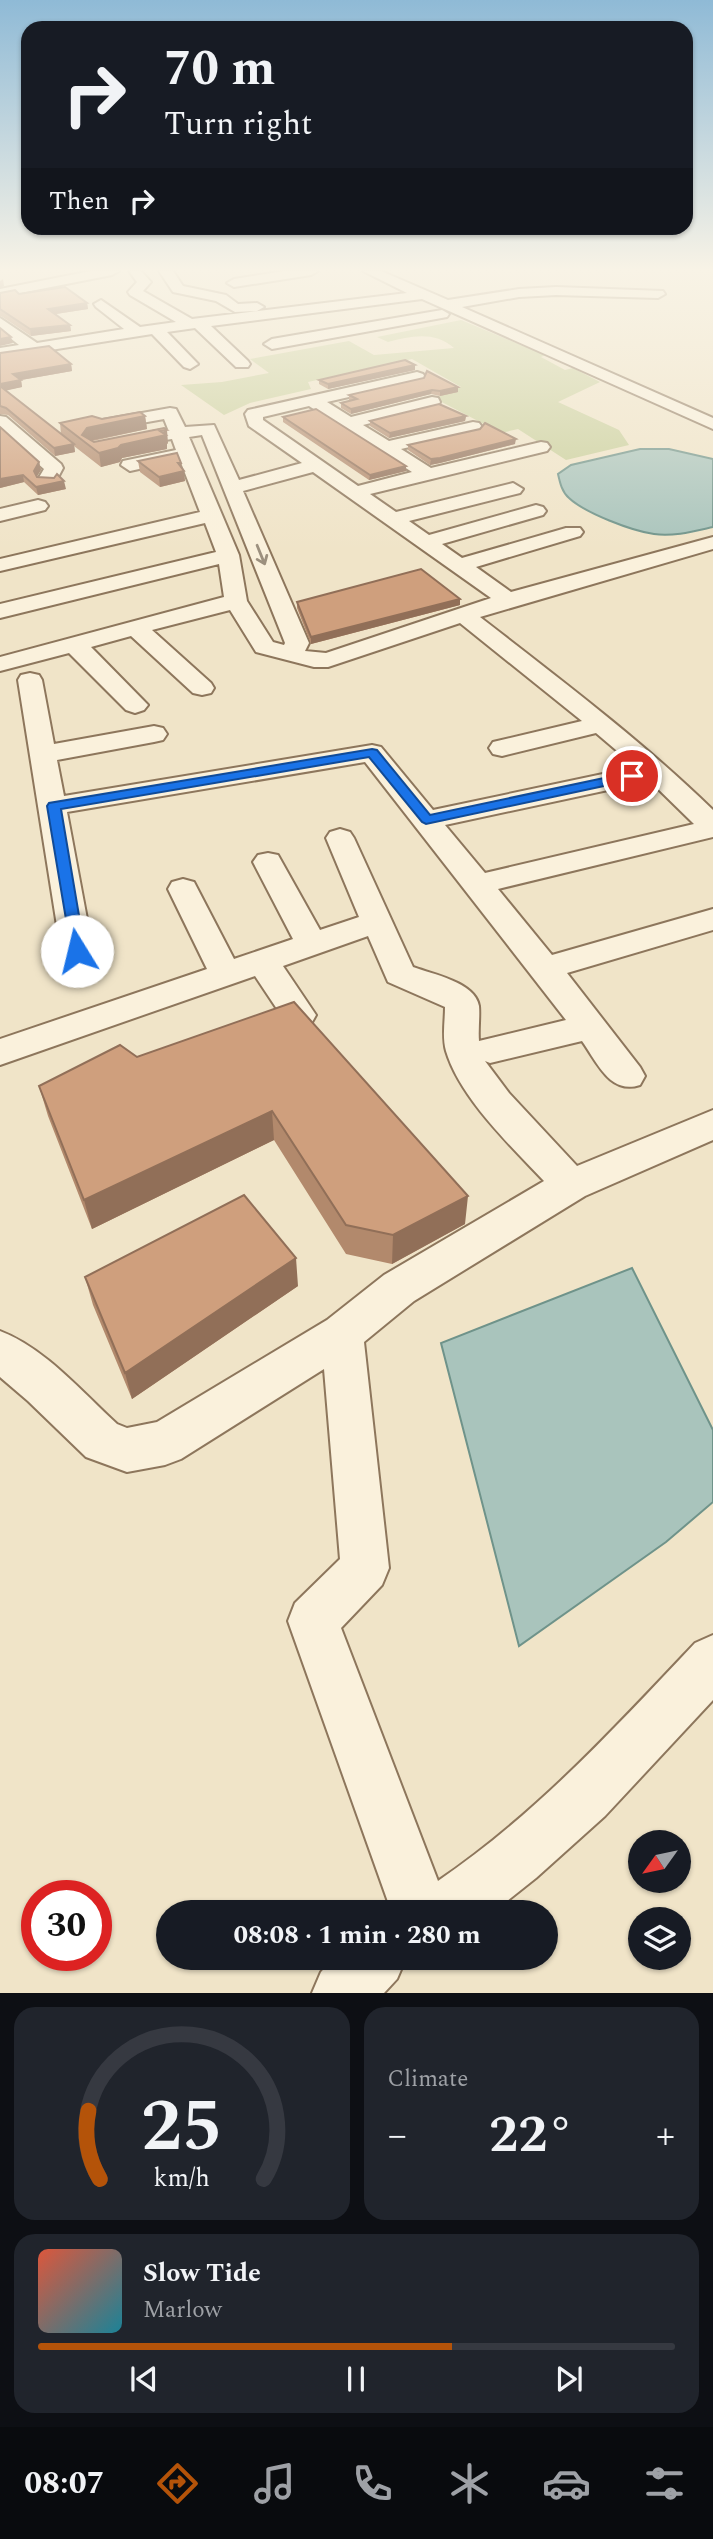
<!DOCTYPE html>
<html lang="en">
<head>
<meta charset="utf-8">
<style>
	:root { --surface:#171b24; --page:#20242c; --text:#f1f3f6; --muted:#9ea1a6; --line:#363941; --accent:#b45309 }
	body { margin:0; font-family:Spectral,serif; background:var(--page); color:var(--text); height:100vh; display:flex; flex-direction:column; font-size:26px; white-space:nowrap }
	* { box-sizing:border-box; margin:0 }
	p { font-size:23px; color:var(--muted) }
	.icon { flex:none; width:38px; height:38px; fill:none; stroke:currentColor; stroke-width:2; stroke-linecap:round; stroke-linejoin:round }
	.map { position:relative; height:1993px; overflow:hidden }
	.panel { display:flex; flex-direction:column; gap:14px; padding:14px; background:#0d0f14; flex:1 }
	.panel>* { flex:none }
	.hud { position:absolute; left:21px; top:21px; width:672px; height:214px; border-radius:21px; box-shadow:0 2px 5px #0004; background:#171b24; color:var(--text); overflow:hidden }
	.needle { width:46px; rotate:237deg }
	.buttons { position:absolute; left:628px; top:1830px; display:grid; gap:14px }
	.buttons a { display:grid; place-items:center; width:63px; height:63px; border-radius:50%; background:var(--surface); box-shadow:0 2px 5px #0004; font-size:35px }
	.speed { position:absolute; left:21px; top:1880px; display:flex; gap:14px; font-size:35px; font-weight:700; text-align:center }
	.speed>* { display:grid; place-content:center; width:91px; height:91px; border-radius:50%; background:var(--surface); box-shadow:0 2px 5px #0004; line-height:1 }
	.speed .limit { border:10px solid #d22; background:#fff; color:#111 }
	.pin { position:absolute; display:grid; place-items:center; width:60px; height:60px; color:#fff; margin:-30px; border:4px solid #fff; border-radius:50%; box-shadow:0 2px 7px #0007 }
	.me { position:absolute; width:77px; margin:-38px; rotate:351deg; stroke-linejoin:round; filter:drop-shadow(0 0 5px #0008) }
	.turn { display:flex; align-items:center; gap:24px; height:147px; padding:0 28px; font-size:32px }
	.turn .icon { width:91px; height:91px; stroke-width:2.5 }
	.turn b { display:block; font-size:49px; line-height:60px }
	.then { display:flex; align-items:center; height:66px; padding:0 28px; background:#0003; gap:14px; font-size:26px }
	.big { font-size:52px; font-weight:700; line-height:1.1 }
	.panel .widget { flex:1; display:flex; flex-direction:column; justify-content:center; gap:10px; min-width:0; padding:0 24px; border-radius:21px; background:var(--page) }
	.panel .dial { align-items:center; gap:0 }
	.dial svg { height:182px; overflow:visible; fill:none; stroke:var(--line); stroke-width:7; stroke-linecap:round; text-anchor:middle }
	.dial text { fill:var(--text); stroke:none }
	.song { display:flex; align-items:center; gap:21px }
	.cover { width:84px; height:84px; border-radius:10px; background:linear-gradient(135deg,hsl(10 70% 55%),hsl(190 70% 35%)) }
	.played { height:7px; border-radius:4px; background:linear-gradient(90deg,var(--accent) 65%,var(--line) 65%) }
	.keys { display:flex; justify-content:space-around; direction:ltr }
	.heat { display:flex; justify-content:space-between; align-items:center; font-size:38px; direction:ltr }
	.panel .tiles { flex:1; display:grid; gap:14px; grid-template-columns:1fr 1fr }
	.widget:last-child { grid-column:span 2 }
	.trip { position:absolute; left:156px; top:1900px; width:402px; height:70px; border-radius:35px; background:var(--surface); box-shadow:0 2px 5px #0004; font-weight:700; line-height:70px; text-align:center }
	.dock { display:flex; height:112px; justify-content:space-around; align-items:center; background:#090b0e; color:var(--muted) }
	.dock .icon { width:49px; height:49px }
	.dock .current { color:var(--accent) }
	.dock b { font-size:32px; color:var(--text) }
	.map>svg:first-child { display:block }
</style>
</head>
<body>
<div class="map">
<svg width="713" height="1993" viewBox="0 0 713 1993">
	<rect width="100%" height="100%" fill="#f0e4c8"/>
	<path fill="#c9cf9b" d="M461,320L545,355L541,357L565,370L573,368L600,382L558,402L619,430L629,445L566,460L518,429L501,433L434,398L461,387L412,359L308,382L311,389L250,403L224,415L181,385L222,382L269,373L250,359L349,341L374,355L454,348C435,331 411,336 388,342L377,337Z"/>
	<path fill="#a9c4bc" stroke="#6f938a" stroke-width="2" d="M640,449H669L713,459V527C695,531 673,537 654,534C632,531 585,513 569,498C562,492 560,483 558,474L571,465Z
		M632,1268L713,1430V1502L666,1542L519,1646L441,1343Z"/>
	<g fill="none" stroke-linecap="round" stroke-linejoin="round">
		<defs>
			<path id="minor" d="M91,271H119L112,275L0,297V289Z
				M129,271H141L151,282L143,291L192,319L407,293L363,271H381L448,300L519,289L556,287L663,291L665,294L658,298L556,295L519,297L462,307L713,418V429L422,299L211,326L248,361L250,364L248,367H236L195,328L167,332L198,364L190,369L184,367L152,334L0,358V348L19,345L0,330V318L37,343L124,329L96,307L94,304L101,300L140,327L176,322L130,295L128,292L137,282Z
				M159,271H173L183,286L226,295L238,304L257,303L264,307L257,311L235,312L216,301L173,292Z
				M285,271H318L311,275L234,287L227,283L234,279Z
				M442,310L449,314L447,317L272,349L264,344L272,339Z
				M417,372L423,374L425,377L423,380L327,402L351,417L432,397L438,398L440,402L438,406L363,425L389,441L473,422L479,423L482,427L479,431L401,449L431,468L541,442L547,443L550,447L547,451L370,494L396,512L513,483L523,489L520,493L409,521L429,535L536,505L543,507L546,511L543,515L442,544L462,558L566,528H580L583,532L580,536L476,567L511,592L713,537V549L480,617C560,679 641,740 713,810V837L498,889L552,955L713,909V930L567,973L640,1067L645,1076L640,1085C610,1095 597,1062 582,1041L490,1063L485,1061L509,1093L577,1166L713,1110V1140L585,1196L414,1301L364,1342L389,1568L382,1585L341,1628L438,1881C535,1815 615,1728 695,1643L713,1635V1700L605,1816L536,1878L492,1913H392L288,1621L295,1603L340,1559L324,1369L181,1459L165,1465L127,1472L86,1457L28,1401L0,1377V1331C45,1348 82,1392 117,1424L127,1428L157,1422L327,1320L384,1275L544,1181C511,1146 460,1098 446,1051C442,1037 445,1022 445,1007L388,982L368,936L283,966L316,1015L311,1024L299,1027L287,1024L255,976L0,1065V1039L207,969L168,889L172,882L183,879L194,882L234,959L293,939L253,862L258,855L268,853L278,855L320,930L359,917L326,838L330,832L340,829L350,832L354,838L413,967C432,974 475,982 479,1006C480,1017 478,1029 479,1041L566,1020L365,762L67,812L93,951L88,959L77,962L66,959L61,951L18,680L21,675L30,673L39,675L42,680L54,744L154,726L163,728L167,734L163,740L154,742L57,760L64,796L372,745L381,747L433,810L636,767L596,733L502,756L493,754L489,748L493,742L582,721L460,623L328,667H314L256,652L230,610L152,630L211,683L214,688L211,693L202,695L193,693L131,636L91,647L148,705L144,710L135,713L126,710L69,653L0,671V657L224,597L219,564L0,618V604L216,552L205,523L0,571V559L200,512L180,460L130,471L121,465L123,461L176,450L172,439L158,441L149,436L152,432L168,429L164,419L103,430L97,429L94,425L97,421L170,408L176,409L185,427L214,425L239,480L302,463L249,426L245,414L248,410ZM309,406L412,472L358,486L263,420V417ZM202,435L285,643L284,645L273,642L247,601L239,555L189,437ZM313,472L491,598L326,653L305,651L309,643L243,491ZM650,781L694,824L485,873L445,825Z
				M0,416L6,417L61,464L63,468L55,483H41L38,479L44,469L0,430Z
				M38,500L45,502L48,506L45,510L0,521V509Z
				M334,1958H406L397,1979L384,1993H312L321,1972Z"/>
		</defs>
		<use href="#minor" stroke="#8d765c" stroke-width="4"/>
		<use href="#minor" fill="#faf1dc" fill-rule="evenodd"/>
	</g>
	<path fill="#b2896c" d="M0,293L87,303L88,309L56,314L70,325L71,331L31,336L1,316L0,317Z
		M0,353L71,364L72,371L21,380L22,387L6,390L61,434L60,423L145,416L147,429L93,441L94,442L168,443L167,444V449L122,458L120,462L101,467L74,446L75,452L55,456L8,415L0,414Z
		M415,365V370L328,389L319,384V380Z
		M424,378L458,392L440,396L431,394L351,414L341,408V403L351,400H349V395Z
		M466,416L465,421L389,438L370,426V421Z
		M283,417L406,471L369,480L283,422Z
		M0,427L39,462L41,470L37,476L66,489L38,495L24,482L0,488Z
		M515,444L440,463L430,465L408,450V445Z
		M138,461L181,463L185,481L160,487L140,472Z
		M297,602L460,605L311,644L297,608Z
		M294,1002L465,1224L392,1264L346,1254L274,1140L92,1229L48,1116L39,1086L137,1057Z
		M85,1277L298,1286L132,1399L93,1305Z"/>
	<path fill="#916f58" d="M3,279L4,286L0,288V281Z
		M87,303L88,309L49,315L48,309Z
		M70,325L71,331L31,336L30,329Z
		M11,337L13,343L0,346V339Z
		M71,364L72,371L21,380L22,387L0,392V384L13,374Z
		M415,365V370L328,389V384Z
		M458,387V392L440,396V391Z
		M432,390L431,394L351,414V409Z
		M145,416L147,429L89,441L82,435L87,428Z
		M466,416L465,421L389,438L390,433Z
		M167,430L168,443L167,444V449L122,458L120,462L101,467L99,453Z
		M516,439L515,444L440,463L430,465L431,459Z
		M74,444L75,452L55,456L54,448Z
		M39,462L41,470L35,479L34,471Z
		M178,463H181L182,471H184L185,481L160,487L159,477Z
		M406,466V471L369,480L370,475Z
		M23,475L24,482L0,488V479Z
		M64,481L66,489L38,495L36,487Z
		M460,599V605L311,644V637Z
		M272,1111L274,1140L92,1229L84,1200Z
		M468,1196L465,1224L392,1264L393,1235Z
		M296,1258L298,1286L132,1399L125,1373Z"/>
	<path fill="#cf9f7d" stroke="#916f58" stroke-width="2" d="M65,287L87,303L48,309L70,325L30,329L0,309V293L15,290L19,294Z
		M0,328L11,337L0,339Z
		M49,346L71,364L13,374L21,380L0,384V353Z
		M405,360L415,365L328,384L319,380Z
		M427,371L458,387L440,391L432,390L351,409L341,403L357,399L349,395L424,378Z
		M0,386L74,444L54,448L6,408L0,406Z
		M439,404L466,416L390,433L370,421Z
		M316,409L406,466L370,475L283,417Z
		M140,412L145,416L87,428L82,435L94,442L164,428L167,430L160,431L166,435L121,445L118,448L99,453L60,423L92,416L102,419Z
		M485,423L516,439L440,458L431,459L408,445L480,429Z
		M0,427L39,462L34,471L37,477L54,478L57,474L64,481L36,487L23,475L0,479Z
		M177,453L181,463H178L184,471L159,477L138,461Z
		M421,569L460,599L311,637L297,602Z
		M294,1002L468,1196L393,1235L346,1225L272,1111L84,1200L39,1086L120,1045L137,1057Z
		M244,1195L296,1258L125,1373L85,1277Z"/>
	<defs><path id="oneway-shaft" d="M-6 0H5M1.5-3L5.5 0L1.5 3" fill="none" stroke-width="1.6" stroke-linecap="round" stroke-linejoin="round" transform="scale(1.75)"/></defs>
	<use stroke="#9c907e" href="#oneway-shaft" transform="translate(261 555) rotate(68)"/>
	<linearGradient id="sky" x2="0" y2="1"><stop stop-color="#8fbad6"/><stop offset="0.49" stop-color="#f8f3e6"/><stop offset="1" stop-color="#f8f3e6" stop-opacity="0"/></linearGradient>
	<rect width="713" height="550" fill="url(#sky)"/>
	<path fill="#1a73e8" stroke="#114b97" stroke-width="2" d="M372,749L377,750L430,815L632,772L639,776L632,780L426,824L422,822L369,757L61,809L85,951L83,955H72L47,806L49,803Z"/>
</svg>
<div class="buttons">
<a><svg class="needle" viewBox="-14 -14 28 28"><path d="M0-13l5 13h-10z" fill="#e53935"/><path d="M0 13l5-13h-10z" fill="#9ea1a6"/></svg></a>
<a><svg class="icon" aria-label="layers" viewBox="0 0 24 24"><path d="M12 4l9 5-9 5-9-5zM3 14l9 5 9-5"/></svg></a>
</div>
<div class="speed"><div class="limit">30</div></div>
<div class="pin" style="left:632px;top:776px;background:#d93025"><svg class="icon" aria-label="arrive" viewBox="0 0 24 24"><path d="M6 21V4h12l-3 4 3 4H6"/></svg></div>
<svg class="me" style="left:77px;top:951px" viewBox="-20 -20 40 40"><circle r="19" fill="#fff"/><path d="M0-13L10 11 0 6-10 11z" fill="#1a73e8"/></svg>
<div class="trip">08:08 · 1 min · 280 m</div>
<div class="hud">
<div class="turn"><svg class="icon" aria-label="right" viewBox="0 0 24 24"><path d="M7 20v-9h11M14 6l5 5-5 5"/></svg><div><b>70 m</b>Turn right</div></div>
<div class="then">Then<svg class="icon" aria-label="right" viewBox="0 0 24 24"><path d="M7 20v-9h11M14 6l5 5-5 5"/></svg></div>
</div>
</div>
<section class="panel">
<div class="tiles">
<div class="widget dial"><svg viewBox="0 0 100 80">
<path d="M14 69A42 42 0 1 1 86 69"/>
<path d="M14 69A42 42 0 0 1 9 39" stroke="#b45309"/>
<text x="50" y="56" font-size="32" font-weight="700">25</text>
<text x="50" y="72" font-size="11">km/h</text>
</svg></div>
<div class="widget"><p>Climate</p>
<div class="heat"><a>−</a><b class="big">22°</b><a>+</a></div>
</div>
<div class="widget">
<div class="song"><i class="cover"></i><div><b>Slow Tide</b><p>Marlow</p></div></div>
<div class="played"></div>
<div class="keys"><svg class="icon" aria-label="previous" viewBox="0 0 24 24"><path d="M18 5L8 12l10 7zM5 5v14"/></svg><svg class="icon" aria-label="pause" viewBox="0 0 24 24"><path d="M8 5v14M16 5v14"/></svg><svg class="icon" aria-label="next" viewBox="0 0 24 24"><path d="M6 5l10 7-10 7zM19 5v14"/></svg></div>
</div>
</div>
</section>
<nav class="dock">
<b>08:07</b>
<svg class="icon current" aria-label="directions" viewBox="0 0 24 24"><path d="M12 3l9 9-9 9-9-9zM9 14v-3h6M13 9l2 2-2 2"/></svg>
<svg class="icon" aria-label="music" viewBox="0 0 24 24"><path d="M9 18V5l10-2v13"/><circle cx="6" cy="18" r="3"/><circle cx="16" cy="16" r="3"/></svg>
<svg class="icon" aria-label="phone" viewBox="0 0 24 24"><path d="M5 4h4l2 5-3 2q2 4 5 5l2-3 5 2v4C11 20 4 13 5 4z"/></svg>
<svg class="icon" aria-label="climate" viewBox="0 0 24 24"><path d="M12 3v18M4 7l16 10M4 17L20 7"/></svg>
<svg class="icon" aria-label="car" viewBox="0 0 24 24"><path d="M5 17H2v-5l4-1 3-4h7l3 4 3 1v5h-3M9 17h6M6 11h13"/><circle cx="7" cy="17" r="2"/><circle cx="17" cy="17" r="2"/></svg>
<svg class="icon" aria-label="filters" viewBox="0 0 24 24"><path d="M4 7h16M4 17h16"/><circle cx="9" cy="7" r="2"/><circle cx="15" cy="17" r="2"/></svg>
</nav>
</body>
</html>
